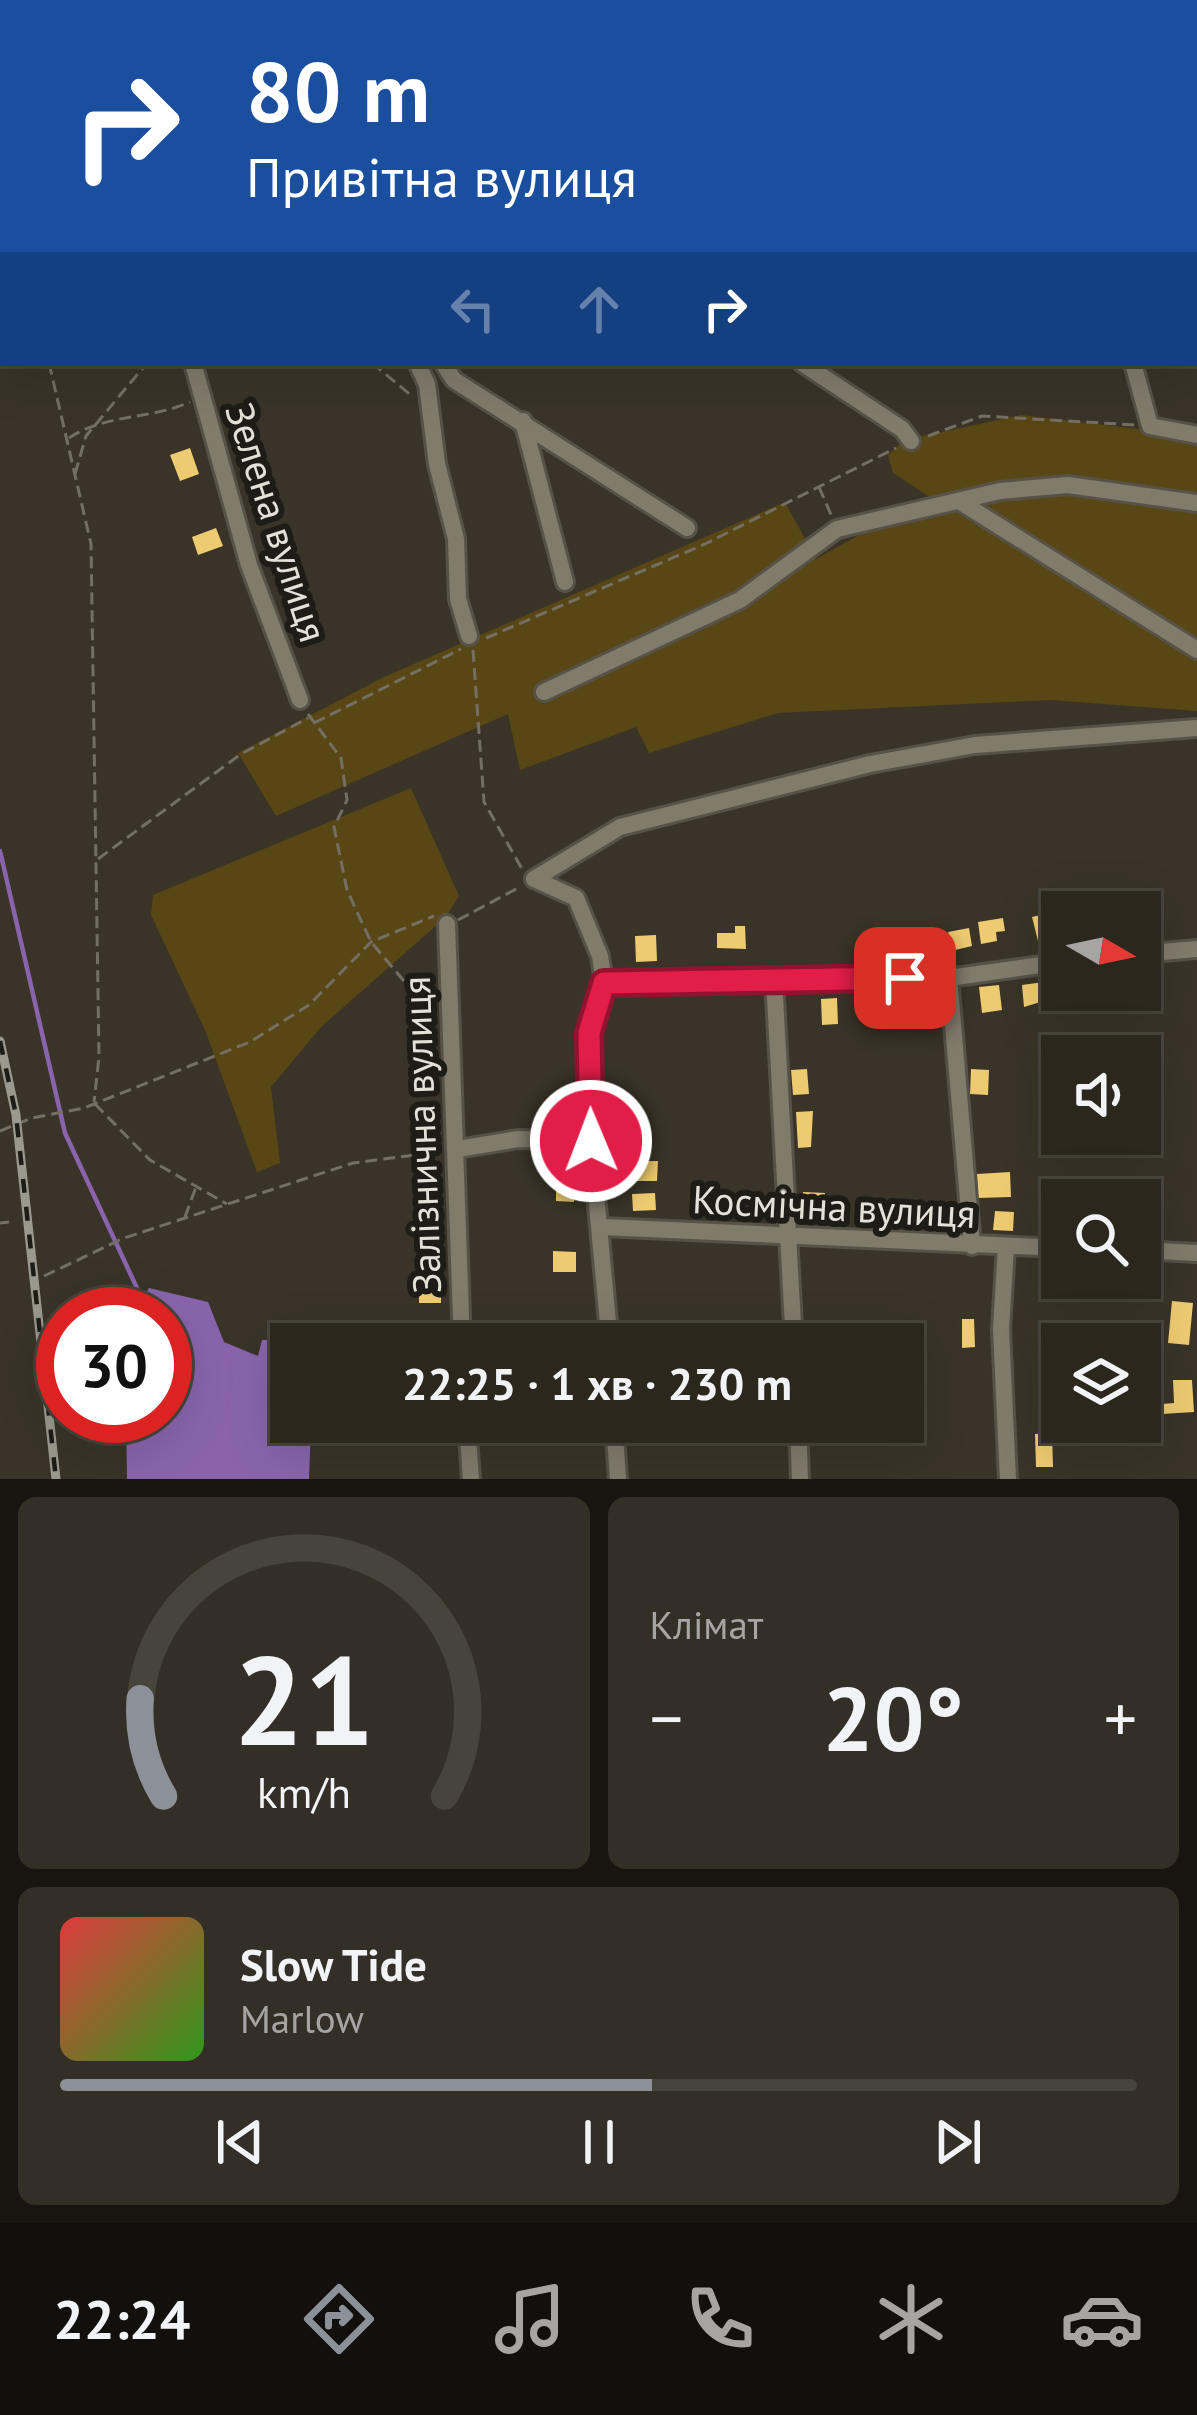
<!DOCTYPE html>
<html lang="uk">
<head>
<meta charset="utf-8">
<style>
	:root { --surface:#2b271d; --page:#332f26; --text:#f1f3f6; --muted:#a6a5a4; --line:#47443b; --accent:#8c9099 }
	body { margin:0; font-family:"PT Sans",sans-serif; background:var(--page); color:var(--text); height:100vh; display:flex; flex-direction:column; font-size:45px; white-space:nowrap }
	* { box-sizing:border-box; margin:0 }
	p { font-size:39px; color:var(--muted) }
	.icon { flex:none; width:66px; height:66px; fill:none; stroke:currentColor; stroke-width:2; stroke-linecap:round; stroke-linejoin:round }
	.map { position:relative; height:1479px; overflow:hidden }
	.sheet { display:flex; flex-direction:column; gap:18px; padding:18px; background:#181510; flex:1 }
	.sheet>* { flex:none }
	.hud { position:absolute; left:0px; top:0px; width:1197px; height:366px; box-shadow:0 12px 48px #0002,0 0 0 3px var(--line); background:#1a4fa0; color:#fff; overflow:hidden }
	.needle { width:78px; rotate:99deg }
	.tools { position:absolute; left:1041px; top:891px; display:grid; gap:24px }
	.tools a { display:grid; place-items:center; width:120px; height:120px; border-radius:0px; background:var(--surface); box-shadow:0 12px 48px #0002,0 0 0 3px var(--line); font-size:60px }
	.speed { position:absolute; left:36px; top:1287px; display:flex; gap:24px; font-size:60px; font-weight:700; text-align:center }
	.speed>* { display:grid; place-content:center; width:156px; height:156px; border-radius:50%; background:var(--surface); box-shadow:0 12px 48px #0002,0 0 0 3px var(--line); line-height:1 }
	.speed .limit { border:18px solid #d22; background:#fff; color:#111 }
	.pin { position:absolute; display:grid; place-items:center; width:102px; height:102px; color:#fff; margin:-51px; border-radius:24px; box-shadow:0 6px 18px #0006 }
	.me { position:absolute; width:132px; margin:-66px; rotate:359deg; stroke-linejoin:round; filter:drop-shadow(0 0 9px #0008) }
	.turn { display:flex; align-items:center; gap:42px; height:252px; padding:0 48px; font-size:54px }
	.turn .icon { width:156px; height:156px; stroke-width:2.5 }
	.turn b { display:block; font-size:84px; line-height:102px }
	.lanes { display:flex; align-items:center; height:114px; padding:0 48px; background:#0003; justify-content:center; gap:60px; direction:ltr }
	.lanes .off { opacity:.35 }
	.big { font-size:90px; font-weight:700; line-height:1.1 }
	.sheet .card { flex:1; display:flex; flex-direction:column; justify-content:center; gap:18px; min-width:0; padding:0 42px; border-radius:18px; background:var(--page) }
	.sheet .dial { align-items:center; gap:0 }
	.dial svg { height:312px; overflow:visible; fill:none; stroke:var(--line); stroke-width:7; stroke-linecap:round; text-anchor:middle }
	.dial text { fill:var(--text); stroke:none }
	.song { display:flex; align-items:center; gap:36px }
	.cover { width:144px; height:144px; border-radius:18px; background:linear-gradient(135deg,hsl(0 70% 55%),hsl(110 70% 35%)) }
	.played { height:12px; border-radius:6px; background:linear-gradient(90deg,var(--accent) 55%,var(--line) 55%) }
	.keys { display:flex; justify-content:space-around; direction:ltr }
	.heat { display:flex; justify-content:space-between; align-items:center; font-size:66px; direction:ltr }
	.sheet .tiles { flex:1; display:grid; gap:18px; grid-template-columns:1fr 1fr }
	.card:last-child { grid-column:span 2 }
	.trip { position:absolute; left:270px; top:1323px; width:654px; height:120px; border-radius:0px; background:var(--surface); box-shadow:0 12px 48px #0002,0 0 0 3px var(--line); font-weight:700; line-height:120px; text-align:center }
	.menu { display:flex; height:192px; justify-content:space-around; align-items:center; background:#11100c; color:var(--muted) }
	.menu .icon { width:84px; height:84px }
	.menu .selected { color:var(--accent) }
	.menu b { font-size:54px; color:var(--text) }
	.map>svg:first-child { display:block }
</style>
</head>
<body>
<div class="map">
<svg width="1197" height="1479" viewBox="0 0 1197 1479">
	<rect width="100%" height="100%" fill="#393427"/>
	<path fill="#584615" d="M1021,415L1197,436V711L1050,700L778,713L649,753L636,727L520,770L508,714L276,816L238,753L384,677L785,502L816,559L868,530L942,505L893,473L888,455L904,440Z
		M411,788L459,896L446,917L322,1026L271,1087L280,1163L257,1172L205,1030L151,915L153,895Z"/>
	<path fill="#8964ad" d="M149,1288L208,1302L224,1342L258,1356L262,1340L297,1339L298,1344H291V1422H311L309,1479H127L126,1416H165V1314H134Z"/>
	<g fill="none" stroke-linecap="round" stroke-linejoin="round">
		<path stroke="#8964ad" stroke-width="4.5" d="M0,851L65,1133L149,1314"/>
	</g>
	<path fill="#eeca71" d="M190,448L199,474L180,481L170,455Z
		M216,528L223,546L198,555L192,537Z
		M307,587L315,605L293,615L284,596Z
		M1049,913L1056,941L1039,945L1032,917Z
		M1003,918L1005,931L996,932L997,941L981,944L978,922Z
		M735,926H745L746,949L717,948V933H735Z
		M969,928L972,946L951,951L948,932Z
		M928,931L933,952L915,957L909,936Z
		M656,935L657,961L636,962L635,936Z
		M1044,982L1047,1000L1024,1007L1022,985Z
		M999,985L1002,1010L982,1013L979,987Z
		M876,991L879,1018L861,1020L859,993Z
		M932,994L936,1017L908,1021L905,998Z
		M837,998L838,1024L822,1025L821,999Z
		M807,1069L809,1094L793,1095L791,1070Z
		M971,1069L989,1070L988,1095L970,1094Z
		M813,1111L811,1147L798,1148L796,1112Z
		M632,1161H658L657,1181H632Z
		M1010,1172L1011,1197L978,1198L977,1174Z
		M556,1178L575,1179L574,1202L556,1201Z
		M803,1192L825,1193L824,1218L802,1216Z
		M655,1193L656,1210L633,1211L632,1194Z
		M995,1211L1014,1212L1013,1231L993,1230Z
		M553,1251L576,1252V1272H553Z
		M419,1285H441V1303H419Z
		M1172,1301L1193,1303L1189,1345L1168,1343Z
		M962,1319H974L975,1347L962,1348Z
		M444,1323L446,1344H424L422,1325Z
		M1173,1380H1192L1194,1412L1162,1414V1404L1174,1403Z
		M1052,1433L1053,1467H1036L1035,1434Z"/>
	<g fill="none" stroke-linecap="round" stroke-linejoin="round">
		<defs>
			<path id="minor" d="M75,0L76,3
				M165,0L170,3
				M736,0V3
				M1044,0L1045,3
				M1007,3L1018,0
				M193,363L249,565L300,700
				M417,363L427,384L437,464L456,539L458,599L469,636
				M443,363L454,380L687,528
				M802,363L902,429L911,441
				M1133,363L1150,426L1197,435
				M523,421L565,582
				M959,501L1197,650
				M544,692L740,600L837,529L1000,491L1068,485L1197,503
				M534,879L620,827L870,764L975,745L1197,728
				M534,879L576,898L600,956L604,983L589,1033L591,1141L610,1344
				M447,924L462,1344
				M1140,954L1197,949
				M949,978L972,1246
				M774,979L794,1344
				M604,983L949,978L1062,962
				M458,1149L518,1139L591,1141
				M603,1227L1062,1248
				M1006,1247L1001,1329L1008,1479
				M1140,1250L1197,1253
				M467,1422L471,1479
				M614,1422L618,1479
				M798,1422L800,1479"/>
		</defs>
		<use href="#minor" stroke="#575247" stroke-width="22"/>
		<path stroke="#736f63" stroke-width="3" stroke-dasharray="12 6" stroke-linecap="butt" d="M1111,0L1112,3
			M265,3L267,0
			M486,3V0
			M492,3L494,0
			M0,195L3,205
			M1194,321L1197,333
			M49,363L91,544L99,1057L94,1102
			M372,363L412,396
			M928,436L982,416L1136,425
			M69,438C107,413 150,420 190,402
			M75,474L86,436L147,363
			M819,487L832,517
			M486,638L705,544L896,448
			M473,650L484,802L522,869
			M308,714L341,758L347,800L334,827L347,890L371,942L436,1019
			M314,723L461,649
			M98,859L241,754L308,718
			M458,920L518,888
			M95,1104L150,1160L227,1204
			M0,1131L32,1118L84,1108L250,1042L309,1005L371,942L434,916
			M185,1217L196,1187
			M0,1223L9,1222
			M44,1276L124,1238L353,1163L438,1152"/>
		<use href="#minor" stroke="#817b6c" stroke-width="16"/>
		<defs>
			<path id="rail" d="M0,1041L16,1115L56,1479"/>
		</defs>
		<use href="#rail" stroke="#9b988d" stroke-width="9"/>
		<use href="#rail" stroke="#1e1c16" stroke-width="4.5" stroke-dasharray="14" stroke-linecap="butt"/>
	</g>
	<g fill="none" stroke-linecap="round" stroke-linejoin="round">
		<defs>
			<path id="route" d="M591,1141L589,1033L604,983L905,978"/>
		</defs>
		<use href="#route" stroke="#92132f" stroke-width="30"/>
		<use href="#route" stroke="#e11d48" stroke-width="21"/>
	</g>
	<g text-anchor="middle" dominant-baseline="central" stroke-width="12" stroke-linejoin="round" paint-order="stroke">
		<g font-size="39" fill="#e4e1d8" stroke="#1e1c16">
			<text transform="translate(277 522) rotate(72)">Зелена вулиця</text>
			<text transform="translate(421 1135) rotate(-92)">Залізнична вулиця</text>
			<text transform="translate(834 1206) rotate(3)">Космічна вулиця</text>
		</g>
	</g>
</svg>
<div class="tools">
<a><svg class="needle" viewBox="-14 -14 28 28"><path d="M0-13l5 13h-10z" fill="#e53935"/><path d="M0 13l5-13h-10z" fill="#a6a5a4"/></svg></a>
<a><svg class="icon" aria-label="sound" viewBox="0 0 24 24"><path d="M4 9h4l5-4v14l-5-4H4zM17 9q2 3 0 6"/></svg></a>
<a><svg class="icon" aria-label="search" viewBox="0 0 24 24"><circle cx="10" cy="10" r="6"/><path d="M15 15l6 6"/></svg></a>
<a><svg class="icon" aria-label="layers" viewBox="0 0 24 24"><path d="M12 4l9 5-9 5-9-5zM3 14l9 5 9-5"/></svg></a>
</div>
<div class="speed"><div class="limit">30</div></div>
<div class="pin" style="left:905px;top:978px;background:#d93025"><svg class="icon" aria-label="arrive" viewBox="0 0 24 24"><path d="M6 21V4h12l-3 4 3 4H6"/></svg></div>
<svg class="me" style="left:591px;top:1141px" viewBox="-20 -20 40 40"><circle r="17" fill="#e11d48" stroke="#fff" stroke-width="3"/><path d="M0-11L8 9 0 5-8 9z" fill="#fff"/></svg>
<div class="trip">22:25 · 1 хв · 230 m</div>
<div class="hud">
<div class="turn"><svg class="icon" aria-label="right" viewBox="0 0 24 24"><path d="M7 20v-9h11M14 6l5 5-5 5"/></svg><div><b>80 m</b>Привітна вулиця</div></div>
<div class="lanes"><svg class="icon off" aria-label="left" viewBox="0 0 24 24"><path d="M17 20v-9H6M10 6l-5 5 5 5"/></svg><svg class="icon off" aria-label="ahead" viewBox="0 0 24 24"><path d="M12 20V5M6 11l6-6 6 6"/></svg><svg class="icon" aria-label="right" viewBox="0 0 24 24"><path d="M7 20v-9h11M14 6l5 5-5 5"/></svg></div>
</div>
</div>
<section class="sheet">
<div class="tiles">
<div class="card dial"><svg viewBox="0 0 100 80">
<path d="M14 69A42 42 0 1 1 86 69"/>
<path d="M14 69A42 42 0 0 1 8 44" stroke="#8c9099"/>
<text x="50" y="56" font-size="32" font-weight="700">21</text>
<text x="50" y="72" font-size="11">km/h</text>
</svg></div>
<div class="card"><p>Клімат</p>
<div class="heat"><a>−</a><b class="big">20°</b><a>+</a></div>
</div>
<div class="card">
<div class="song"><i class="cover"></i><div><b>Slow Tide</b><p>Marlow</p></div></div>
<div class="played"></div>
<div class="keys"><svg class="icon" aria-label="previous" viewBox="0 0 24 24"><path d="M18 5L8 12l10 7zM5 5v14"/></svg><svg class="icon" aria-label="pause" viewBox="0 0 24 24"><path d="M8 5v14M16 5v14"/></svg><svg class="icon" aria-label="next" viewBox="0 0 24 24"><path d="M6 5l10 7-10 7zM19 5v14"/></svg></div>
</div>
</div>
</section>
<nav class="menu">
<b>22:24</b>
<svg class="icon selected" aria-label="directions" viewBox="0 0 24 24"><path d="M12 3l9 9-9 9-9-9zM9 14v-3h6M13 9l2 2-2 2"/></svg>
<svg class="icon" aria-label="music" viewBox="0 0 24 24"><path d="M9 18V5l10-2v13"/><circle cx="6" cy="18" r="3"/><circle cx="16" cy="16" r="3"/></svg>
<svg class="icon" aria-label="phone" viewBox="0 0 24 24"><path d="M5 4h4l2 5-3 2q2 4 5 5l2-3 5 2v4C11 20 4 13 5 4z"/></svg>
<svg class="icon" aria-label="climate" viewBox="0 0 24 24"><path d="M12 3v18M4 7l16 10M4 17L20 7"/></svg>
<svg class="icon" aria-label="car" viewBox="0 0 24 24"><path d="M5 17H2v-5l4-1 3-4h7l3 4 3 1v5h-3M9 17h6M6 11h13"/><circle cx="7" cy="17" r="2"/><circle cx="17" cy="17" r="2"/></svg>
</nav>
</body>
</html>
